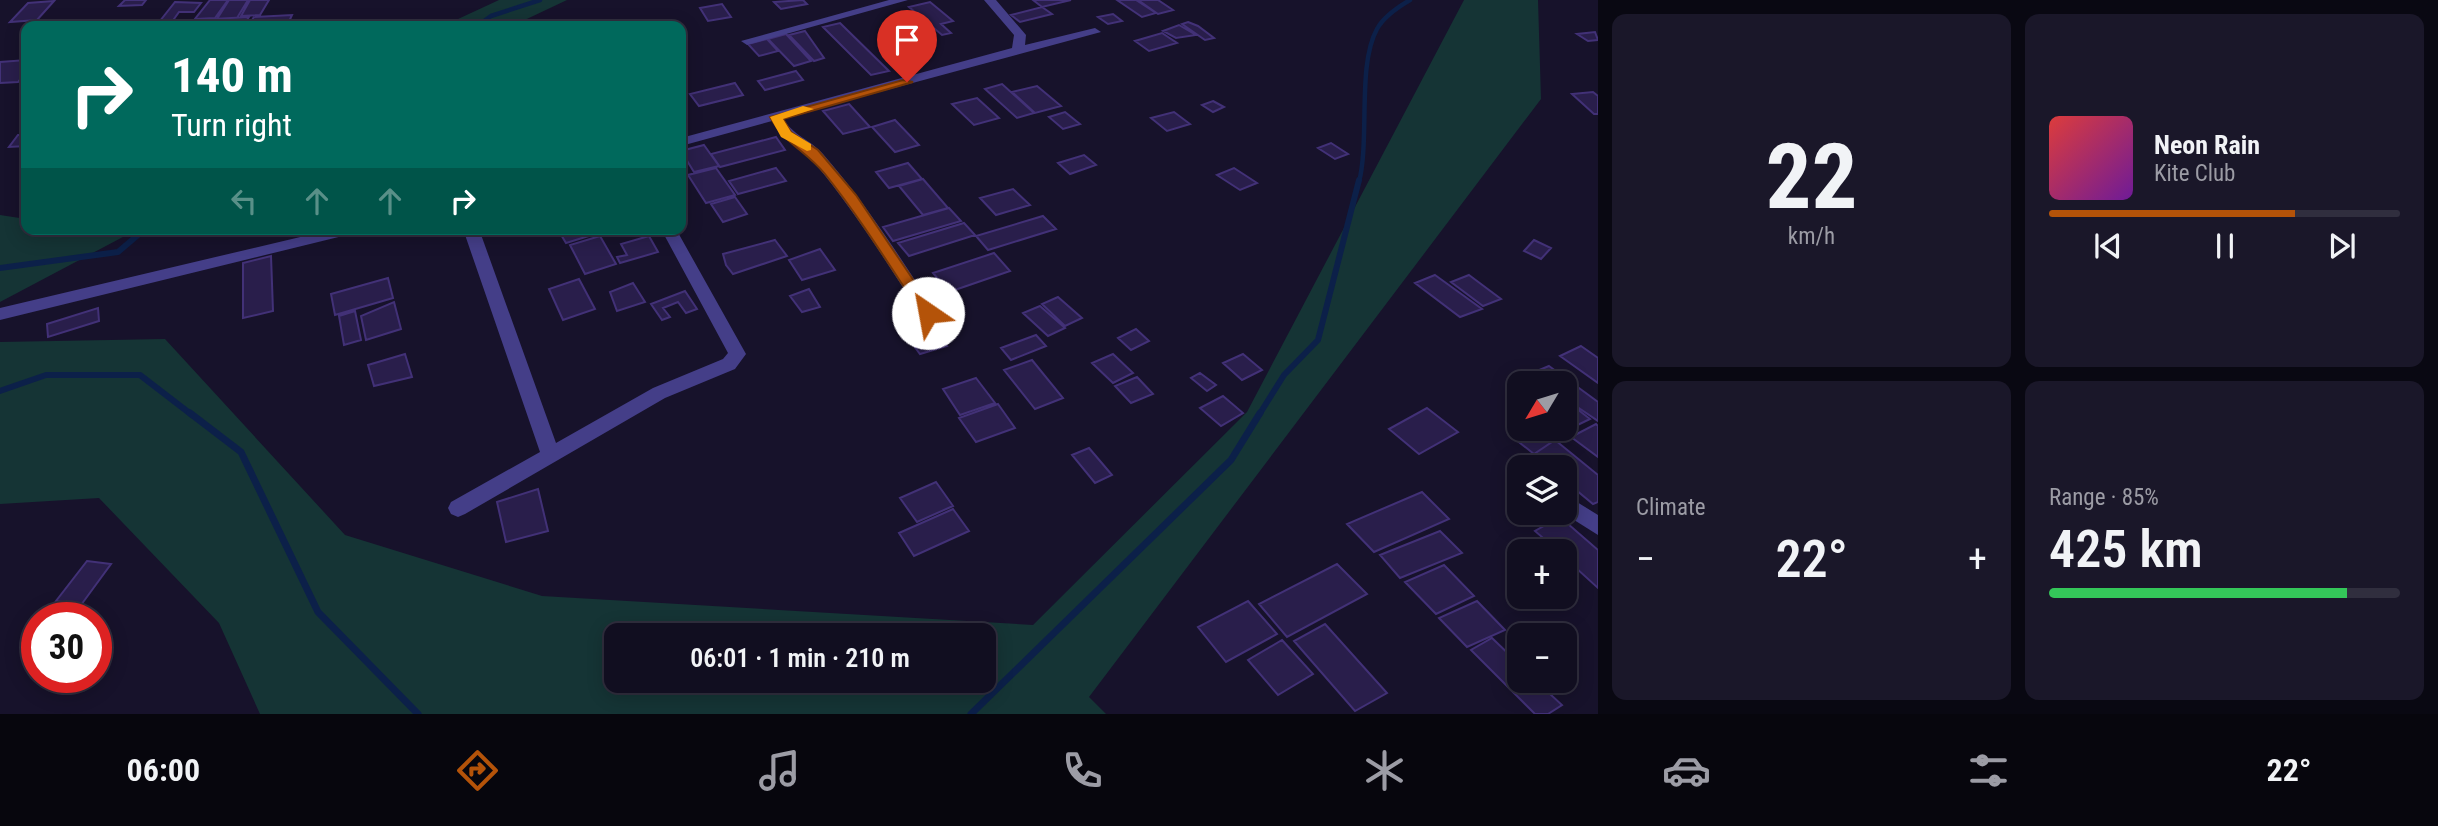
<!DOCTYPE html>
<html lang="en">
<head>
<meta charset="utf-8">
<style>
	:root { --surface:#110e20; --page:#1a1729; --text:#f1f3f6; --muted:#9c9ca5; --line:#302e3e; --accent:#b45309 }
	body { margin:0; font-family:"Roboto Condensed",sans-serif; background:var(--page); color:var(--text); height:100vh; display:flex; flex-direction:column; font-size:26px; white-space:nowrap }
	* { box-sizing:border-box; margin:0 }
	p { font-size:23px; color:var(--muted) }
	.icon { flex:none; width:38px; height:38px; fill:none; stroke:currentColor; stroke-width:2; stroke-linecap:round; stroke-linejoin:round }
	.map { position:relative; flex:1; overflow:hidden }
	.side { display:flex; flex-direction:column; gap:14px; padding:14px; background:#090812; width:840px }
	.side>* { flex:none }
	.banner { position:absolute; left:21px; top:21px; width:665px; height:214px; border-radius:14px; box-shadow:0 4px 18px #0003,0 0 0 2px var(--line); background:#00695c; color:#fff; overflow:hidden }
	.needle { width:46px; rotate:232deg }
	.tools { position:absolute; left:1507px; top:371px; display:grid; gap:14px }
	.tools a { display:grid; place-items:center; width:70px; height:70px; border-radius:14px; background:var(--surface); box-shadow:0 4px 18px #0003,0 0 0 2px var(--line); font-size:35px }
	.speed { position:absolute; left:21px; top:602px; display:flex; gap:14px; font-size:35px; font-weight:700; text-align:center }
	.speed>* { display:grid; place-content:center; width:91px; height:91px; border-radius:50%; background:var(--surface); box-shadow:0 4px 18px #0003,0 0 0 2px var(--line); line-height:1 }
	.speed .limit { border:10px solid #d22; background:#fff; color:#111 }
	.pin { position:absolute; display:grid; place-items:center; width:60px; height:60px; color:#fff; margin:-72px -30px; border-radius:50% 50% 50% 0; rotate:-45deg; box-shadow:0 0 7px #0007 }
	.pin .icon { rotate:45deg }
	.me { position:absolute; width:77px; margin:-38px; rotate:327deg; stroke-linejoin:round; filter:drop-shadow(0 0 5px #0008) }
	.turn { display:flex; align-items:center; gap:24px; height:147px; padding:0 35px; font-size:32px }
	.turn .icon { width:91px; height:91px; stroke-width:2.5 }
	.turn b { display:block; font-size:49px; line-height:60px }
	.lanes { display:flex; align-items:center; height:66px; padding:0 35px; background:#0003; justify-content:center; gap:35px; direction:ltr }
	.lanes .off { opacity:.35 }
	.big { font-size:52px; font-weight:600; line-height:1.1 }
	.side .card { flex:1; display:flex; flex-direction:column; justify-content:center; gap:10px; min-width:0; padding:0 24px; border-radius:14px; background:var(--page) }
	.side .dial { align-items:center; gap:0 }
	.dial b { font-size:91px; line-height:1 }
	.song { display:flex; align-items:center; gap:21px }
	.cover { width:84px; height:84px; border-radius:10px; background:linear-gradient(135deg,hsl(0 70% 55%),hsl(280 70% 35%)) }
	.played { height:7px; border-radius:4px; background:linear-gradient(90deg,var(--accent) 70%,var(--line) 70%) }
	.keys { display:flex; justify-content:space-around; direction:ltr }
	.heat { display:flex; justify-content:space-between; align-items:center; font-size:38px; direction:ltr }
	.charge { height:10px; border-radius:5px; background:linear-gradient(90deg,#34c759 85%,var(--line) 0) }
	.side .tiles { flex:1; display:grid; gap:14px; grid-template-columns:repeat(2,1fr) }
	.trip { position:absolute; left:604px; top:623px; width:392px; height:70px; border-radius:14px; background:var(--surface); box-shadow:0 4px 18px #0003,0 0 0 2px var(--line); font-weight:600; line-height:70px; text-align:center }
	.tab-bar { display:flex; height:112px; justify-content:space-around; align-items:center; background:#07060d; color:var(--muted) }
	.tab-bar .icon { width:49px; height:49px }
	.tab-bar .current { color:var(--accent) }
	.tab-bar b { font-size:32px; color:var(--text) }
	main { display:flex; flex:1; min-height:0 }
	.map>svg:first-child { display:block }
</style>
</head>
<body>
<main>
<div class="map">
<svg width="1598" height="714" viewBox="0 0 1598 714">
	<rect width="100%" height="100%" fill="#17122b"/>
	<path fill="#153435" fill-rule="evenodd" d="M499,0H567L512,26H443Z
		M1464,0H1538L1541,99L1089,697L1106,714H260L219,623L99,498L0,504V342L165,339L345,535L542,596L1033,625L1247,412ZM616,635H984V681H616Z
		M0,215L26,219V229H138L0,302Z"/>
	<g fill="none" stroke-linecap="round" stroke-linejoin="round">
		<path stroke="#0c2049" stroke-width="4.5" d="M477,26L491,16L540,0
			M1359,182C1370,139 1357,65 1377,29C1384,16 1398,7 1410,0"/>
		<path stroke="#0c2049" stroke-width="6" d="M0,268L118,252L145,229
			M0,391L46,375H140L192,415
			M1259,415L1284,375L1318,340L1359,180"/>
		<path stroke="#0c2049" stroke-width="7" d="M190,413L241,452L318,612L418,714
			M971,714L1231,460L1260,413"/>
	</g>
	<path fill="#291e4b" stroke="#423177" stroke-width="2" d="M125,0H146L142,5L119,6Z
		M210,0H228L215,18L195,19Z
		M229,0H248L237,18L217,19Z
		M250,0H269L260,15L241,16Z
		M803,0L807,4L781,9L774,2Z
		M1033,0H1071L1042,7Z
		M1117,0H1136L1156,13L1142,17Z
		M1138,0H1158L1173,10L1158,14Z
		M54,1L37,20L10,22L28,3Z
		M175,2L201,3L194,12H179L169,26H156Z
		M930,2L953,21L941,24L951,33L942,35L909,7Z
		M722,4L731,17L708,21L700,8Z
		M1042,7L1052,14L1020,22L1011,15Z
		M1113,14L1122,21L1108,24L1098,17Z
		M292,15L287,26H248L254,17Z
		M249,17L243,26H207L212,19Z
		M209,19L205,26H170L173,21Z
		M1188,22L1198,26L1214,38L1205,40L1182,24Z
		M840,23L889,71L871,75L823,27Z
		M1179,25L1196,35L1176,38L1163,31Z
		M805,31L824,58L814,61L789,35Z
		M1595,32L1598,40L1588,41L1577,34Z
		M1162,33L1177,43L1149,51L1135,41Z
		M786,34L811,61L794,66L768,39Z
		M767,39L778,51L759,56L748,44Z
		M912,48L921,56L893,63L884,55Z
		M26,60V72L18,82L0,83V62Z
		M796,71L803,80L765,90L758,81Z
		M735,83L743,95L699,106L690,94Z
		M1002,84L1034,113L1017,118L985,89Z
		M1037,86L1061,106L1035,113L1012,92Z
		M1593,92L1598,96V114H1594L1572,94Z
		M977,98L999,118L974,125L952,104Z
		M1213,101L1224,107L1213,112L1202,105Z
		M849,104L870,127L843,134L823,111Z
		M1065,112L1080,124L1063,129L1049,117Z
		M1174,112L1190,124L1167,131L1151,118Z
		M895,120L919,145L895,152L872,127Z
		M18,135H26V146L9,147Z
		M776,137L785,150L720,167L711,154Z
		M1331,143L1348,154L1335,159L1318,148Z
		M704,145L719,166L694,172L681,151Z
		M1084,155L1096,165L1070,174L1058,163Z
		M908,163L922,179L889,188L876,172Z
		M716,168L735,195L706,203L688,175Z
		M776,168L786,181L738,194L729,181Z
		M1234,168L1257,183L1240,190L1217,175Z
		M923,179L948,208L923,215L899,186Z
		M1013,189L1030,205L996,215L980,198Z
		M735,197L747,214L723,222L711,204Z
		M949,208L961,221L893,241L883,227Z
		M1043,216L1056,229L988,250L976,236Z
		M964,223L975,235L909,256L898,243Z
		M600,229L602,232L566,243L560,233L573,229Z
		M600,236L616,264L585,274L570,245Z
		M649,236L658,252L620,263L617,257L627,255L621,244Z
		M775,240L787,256L733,274L726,265L723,254Z
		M1534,240L1551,248L1541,259L1524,251Z
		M820,249L835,270L802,280L789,260Z
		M994,253L1010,271L949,292L933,273Z
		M271,256L273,311L243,318V263Z
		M1435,275L1482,309L1460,317L1415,283Z
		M1469,275L1501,299L1483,306L1451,282Z
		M388,278L393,298L335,315L331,294Z
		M579,279L595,309L563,320L549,289Z
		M633,283L645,302L617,311L610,292Z
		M809,289L820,307L802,312L790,296Z
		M685,291L697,309L686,313L678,302L663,308L670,317L662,320L651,304Z
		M1058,297L1082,318L1065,326L1042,304Z
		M394,302L401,329L366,340L361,316Z
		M1040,306L1065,328L1048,336L1023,313Z
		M98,308L99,321L48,337L47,324Z
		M355,311L361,340L344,345L339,316Z
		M930,321L947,346L920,354L903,331Z
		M1136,329L1149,341L1131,350L1118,338Z
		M1036,335L1046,346L1011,360L1001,348Z
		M1581,346L1598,358V383L1560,356Z
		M405,354L412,377L374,386L368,365Z
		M1113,354L1133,373L1113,383L1092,363Z
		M1243,354L1262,370L1242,380L1223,363Z
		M1032,360L1063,398L1035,409L1004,370Z
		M1549,366L1598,402V421L1564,398V383H1546L1532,373Z
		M1200,373L1216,385L1207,391L1191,378Z
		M1137,377L1153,394L1131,403L1115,386Z
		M976,378L995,403L960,415L943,389Z
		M1223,396L1243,413L1221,426L1200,408Z
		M1568,402L1590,419L1561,433L1556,429H1564V404Z
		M998,404L1015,428L976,442L959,418Z
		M1427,408L1458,432L1419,454L1389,429Z
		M1596,424L1598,426V457L1571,437Z
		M1525,429H1541L1555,440L1534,454L1510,435Z
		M1555,440L1598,475V502L1593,504L1564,480V467H1550L1534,454Z
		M1089,448L1112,475L1095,483L1072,455Z
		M936,482L953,506L917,522L900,498Z
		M538,489L548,531L506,542L497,502Z
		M1422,492L1449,519L1374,552L1347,524Z
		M953,509L969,531L914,556L899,533Z
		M1560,517L1598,550V588L1564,557V551H1558L1535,531Z
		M1440,531L1462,553L1400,578L1380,555Z
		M87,561L111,564L81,605L56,601Z
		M1337,564L1367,594L1287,637L1259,604Z
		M1444,565L1474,596L1436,614L1405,582Z
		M1248,601L1277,634L1226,662L1198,627Z
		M1477,601L1505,630L1467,647L1439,618Z
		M1325,624L1387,693L1355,711L1294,641Z
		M1492,638L1519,664V681H1536L1562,705L1548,714H1535L1471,650Z
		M1282,640L1313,674L1278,695L1248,660Z"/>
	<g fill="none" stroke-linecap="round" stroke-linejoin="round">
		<path fill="#443e88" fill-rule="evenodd" d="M889,0H908L747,45L741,41Z
			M984,0H996L1026,35L1025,45L1095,28L1101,32L783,118C792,135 811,140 823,154C865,202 899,256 934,309L936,313L934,317H922C888,264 854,210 814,162C802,146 782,139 772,121L681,146V138L1012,48L1014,35Z
			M334,229H361L359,232L0,320V308Z
			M463,229H479L556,443L653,388L723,359L728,353L661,229H676L746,354L735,369L665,398L465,514L458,517L451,514L448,508L451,502L540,452Z
			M1564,494L1598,515V535L1563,513Z"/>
	</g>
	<path fill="#b45309" stroke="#753606" stroke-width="2" d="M903,80L913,82L783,119L791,132L818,150L856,195L933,309L936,313L928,318L923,316C891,268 861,219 825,174C805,150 785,144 770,117Z"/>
	<path fill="#f59e0b" d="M803,106L814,109L783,119L791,132L811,144V150L807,151L781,137L770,117Z"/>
</svg>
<div class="tools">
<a><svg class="needle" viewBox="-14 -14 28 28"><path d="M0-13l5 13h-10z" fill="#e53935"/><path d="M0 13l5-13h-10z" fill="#9c9ca5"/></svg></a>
<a><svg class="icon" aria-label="layers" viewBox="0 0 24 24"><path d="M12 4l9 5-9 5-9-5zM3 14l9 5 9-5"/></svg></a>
<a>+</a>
<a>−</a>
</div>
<div class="speed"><div class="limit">30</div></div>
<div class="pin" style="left:907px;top:82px;background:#d93025"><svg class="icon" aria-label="arrive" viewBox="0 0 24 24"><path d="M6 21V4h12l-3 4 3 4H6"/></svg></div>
<svg class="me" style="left:928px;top:313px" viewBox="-20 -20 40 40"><circle r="19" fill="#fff"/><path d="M0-13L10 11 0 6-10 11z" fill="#b45309"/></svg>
<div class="trip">06:01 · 1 min · 210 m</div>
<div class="banner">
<div class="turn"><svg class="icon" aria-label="right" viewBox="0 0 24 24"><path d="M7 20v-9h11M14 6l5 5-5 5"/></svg><div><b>140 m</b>Turn right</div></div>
<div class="lanes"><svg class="icon off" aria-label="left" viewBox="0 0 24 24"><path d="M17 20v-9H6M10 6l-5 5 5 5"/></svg><svg class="icon off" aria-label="ahead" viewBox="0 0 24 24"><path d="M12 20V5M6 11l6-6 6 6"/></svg><svg class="icon off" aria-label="ahead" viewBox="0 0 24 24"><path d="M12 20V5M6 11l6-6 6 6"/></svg><svg class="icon" aria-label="right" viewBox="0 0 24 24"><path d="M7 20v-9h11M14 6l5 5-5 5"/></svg></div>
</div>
</div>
<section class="side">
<div class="tiles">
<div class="card dial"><b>22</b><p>km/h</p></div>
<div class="card">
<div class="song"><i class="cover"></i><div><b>Neon Rain</b><p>Kite Club</p></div></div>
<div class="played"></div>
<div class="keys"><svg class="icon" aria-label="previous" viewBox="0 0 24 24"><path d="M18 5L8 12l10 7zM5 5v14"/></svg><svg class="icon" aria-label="pause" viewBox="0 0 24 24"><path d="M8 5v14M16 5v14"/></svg><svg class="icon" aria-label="next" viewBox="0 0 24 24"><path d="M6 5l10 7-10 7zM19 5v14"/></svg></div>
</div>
<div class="card"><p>Climate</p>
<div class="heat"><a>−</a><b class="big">22°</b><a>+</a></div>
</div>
<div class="card"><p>Range · 85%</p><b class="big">425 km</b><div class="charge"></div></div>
</div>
</section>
</main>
<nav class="tab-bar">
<b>06:00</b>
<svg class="icon current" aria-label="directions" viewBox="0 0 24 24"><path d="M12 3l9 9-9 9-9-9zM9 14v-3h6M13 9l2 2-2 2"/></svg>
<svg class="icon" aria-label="music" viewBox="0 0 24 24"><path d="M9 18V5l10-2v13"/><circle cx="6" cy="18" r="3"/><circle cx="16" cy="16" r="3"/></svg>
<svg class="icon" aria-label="phone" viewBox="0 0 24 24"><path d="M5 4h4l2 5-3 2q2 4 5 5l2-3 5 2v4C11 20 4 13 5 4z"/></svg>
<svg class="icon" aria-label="climate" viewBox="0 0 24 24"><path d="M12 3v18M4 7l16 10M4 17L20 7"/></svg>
<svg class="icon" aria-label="car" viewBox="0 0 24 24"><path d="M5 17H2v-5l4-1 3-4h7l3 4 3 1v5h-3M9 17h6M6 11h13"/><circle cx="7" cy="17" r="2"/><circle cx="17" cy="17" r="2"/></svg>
<svg class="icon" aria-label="filters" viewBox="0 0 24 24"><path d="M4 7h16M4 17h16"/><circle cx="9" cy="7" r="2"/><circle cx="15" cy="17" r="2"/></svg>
<b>22°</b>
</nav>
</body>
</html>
